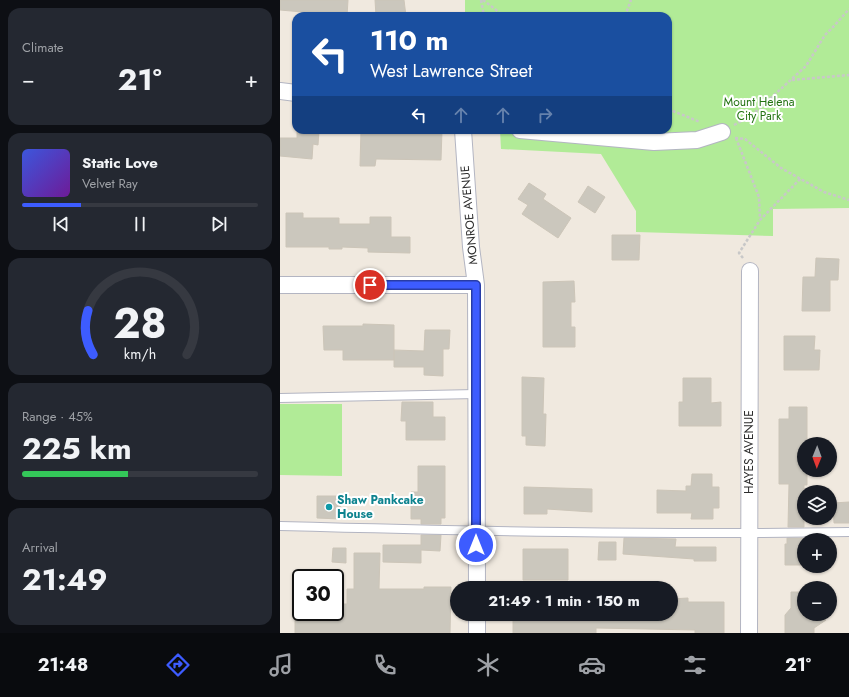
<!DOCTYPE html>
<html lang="en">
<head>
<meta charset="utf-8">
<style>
	:root { --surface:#171b24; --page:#242831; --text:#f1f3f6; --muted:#9ea1a6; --line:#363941; --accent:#3d5cff }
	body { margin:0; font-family:Jost,sans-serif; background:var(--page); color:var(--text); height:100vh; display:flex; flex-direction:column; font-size:15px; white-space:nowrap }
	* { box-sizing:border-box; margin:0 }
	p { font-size:13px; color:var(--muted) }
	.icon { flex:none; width:22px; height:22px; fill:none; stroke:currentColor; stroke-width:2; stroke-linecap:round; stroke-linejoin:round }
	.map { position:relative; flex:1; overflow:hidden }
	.details { display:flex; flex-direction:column; gap:8px; padding:8px; background:#0d0f14; width:280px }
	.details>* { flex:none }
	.guide { position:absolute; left:12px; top:12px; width:380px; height:122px; border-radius:12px; box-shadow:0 1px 3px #0004; background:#1a4fa0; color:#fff; overflow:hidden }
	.needle { width:26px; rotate:181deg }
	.fabs { position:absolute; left:517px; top:437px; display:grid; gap:8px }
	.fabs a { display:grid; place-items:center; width:40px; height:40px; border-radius:50%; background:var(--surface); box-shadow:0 1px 3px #0004; font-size:20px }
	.speed { position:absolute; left:12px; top:569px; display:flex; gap:8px; font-size:20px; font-weight:700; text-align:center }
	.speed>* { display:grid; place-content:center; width:52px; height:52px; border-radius:50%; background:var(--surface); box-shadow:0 1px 3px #0004; line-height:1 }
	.speed .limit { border:2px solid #111; border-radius:6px; background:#fff; color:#111 }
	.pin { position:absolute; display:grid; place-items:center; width:34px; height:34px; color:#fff; margin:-17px; border:2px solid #fff; border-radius:50%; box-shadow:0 1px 4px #0007 }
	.me { position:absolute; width:44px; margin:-22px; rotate:0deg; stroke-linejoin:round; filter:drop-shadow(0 0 3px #0008) }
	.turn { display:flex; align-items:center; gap:14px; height:84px; padding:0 12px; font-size:18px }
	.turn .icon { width:52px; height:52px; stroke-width:2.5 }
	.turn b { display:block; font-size:28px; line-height:34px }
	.lanes { display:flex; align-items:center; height:38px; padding:0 12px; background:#0003; justify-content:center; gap:20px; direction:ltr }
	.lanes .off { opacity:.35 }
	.big { font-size:30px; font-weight:700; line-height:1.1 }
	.details .card { flex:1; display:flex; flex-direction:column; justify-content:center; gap:6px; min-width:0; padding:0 14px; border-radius:12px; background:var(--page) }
	.details .dial { align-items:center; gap:0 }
	.dial svg { height:104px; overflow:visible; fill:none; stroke:var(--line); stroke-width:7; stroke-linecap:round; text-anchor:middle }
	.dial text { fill:var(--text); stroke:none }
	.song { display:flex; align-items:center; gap:12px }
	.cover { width:48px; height:48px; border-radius:6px; background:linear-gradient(135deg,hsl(230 70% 55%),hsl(280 70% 35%)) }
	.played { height:4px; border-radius:2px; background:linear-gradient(90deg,var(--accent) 25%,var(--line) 25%) }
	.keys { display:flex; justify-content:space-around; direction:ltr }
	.heat { display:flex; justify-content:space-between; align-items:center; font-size:22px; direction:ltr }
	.charge { height:6px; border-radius:3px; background:linear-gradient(90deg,#34c759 45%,var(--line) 0) }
	.trip { position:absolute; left:170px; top:581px; width:228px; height:40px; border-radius:20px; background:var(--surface); box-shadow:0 1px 3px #0004; font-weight:700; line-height:40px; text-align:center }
	.menu { display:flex; height:64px; justify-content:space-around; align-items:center; background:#090b0e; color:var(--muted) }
	.menu .icon { width:28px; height:28px }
	.menu .on { color:var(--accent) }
	.menu b { font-size:18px; color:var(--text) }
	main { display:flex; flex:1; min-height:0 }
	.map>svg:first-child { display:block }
</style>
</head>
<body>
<main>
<section class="details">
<div class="card"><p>Climate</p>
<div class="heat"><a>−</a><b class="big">21°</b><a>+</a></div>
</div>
<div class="card">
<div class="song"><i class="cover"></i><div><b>Static Love</b><p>Velvet Ray</p></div></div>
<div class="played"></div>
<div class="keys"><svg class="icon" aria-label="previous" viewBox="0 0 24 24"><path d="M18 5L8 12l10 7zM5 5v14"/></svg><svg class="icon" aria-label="pause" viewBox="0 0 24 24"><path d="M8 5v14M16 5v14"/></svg><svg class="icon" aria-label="next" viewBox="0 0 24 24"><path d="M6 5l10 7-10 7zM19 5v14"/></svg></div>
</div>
<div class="card dial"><svg viewBox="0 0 100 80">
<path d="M14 69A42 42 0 1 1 86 69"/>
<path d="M14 69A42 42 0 0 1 10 35" stroke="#3d5cff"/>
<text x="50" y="56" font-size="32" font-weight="700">28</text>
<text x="50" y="72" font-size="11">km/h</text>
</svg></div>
<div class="card"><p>Range · 45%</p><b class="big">225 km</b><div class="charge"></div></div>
<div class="card"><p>Arrival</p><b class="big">21:49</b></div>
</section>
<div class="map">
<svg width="569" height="633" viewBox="0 0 569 633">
	<rect width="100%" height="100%" fill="#f0e9df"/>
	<path fill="#b1eb97" d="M185,0H569V208L493,209V236L356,232V211L321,154L221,149L220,130H388V16H185Z
		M0,404H62V476L0,475Z"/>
	<path fill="#cbc7bd" stroke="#ccc5b8" d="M0,0H68L67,16L0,10Z
		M95,0H124L126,16H96Z
		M17,130H39L38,145L33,144L32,159L0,156V138H17Z
		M81,130H162L161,160L96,159L95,166H80Z
		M249,183L266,194L263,199L291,218L278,238L242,214L248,205L238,199Z
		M308,186L325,197L315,213L298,202Z
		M6,213H23V218H59V224H90V217H111V237H130V253L88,252V248L62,247V249H49V247H6Z
		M332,235H360L359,260H332Z
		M536,258L559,259L558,280H550V311H522L523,277H535Z
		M294,281L295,302H291V327H295V347H263V282Z
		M83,324L114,325V360H63V350H44L43,326H83Z
		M145,330H170L169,349H163V376L144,375V367H114V350L144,351Z
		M504,336H535L534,350H540L539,370H504Z
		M242,377L264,378L263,414H266L265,446L246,445V436H242Z
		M403,378H431V403L441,402V426H399V402H403Z
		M122,402H153V417H165V440H126V421H121Z
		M509,407H527V444H524V470H527V485H524V527H508L509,484H499V419H509Z
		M138,466H165V518H161V524H141V519H131V492H138Z
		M412,474H432V487H439V508H433V519H411L412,513H377V490L406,491V486H411Z
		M244,487L312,489V512L267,509V514H244Z
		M37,496H61L60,519L37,518Z
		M569,502V523H554L553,503Z
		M141,535H161L160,551L141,550V563L103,562V545H141Z
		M344,538L396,539L395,547H436V561H414V559L343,554Z
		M507,538H524V565H505V544H507Z
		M319,542H336V560H318Z
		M53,548H66V563L52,562Z
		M243,549H288V580H243Z
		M74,553H100L99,589H144V587H171L170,633H15V612H55V604H67V589H74Z
		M511,592H524V614H537V617L546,620L534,628V633H505V615L511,608Z
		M408,598V602H444V633H415V630L316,628V633H233V614H391V599Z"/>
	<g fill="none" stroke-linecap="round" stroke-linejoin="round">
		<defs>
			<path id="service" d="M0,398L196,394
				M0,526C190,531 379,535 569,532"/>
			<path id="minor" d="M0,91L16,93
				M183,130L191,247L196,285L197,588
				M240,130L374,142L417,140L442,132
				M0,285H196
				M197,614V633
				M469,633L470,271"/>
		</defs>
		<use href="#service" stroke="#b3b5c2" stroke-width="10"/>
		<use href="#minor" stroke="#b3b5c2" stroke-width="18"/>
		<path stroke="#c8c8c8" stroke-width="2.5" stroke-dasharray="3 2" stroke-linecap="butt" d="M201,0L204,16
			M203,0L224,16
			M345,16L351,0
			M512,80L569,75
			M388,109L420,122
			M454,125L471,116L526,66L545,35L555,25L569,9
			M455,138L465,139L501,168L544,192L569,200
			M456,138L479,197L480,219
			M463,258L459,253L480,220L521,178"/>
		<use href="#service" stroke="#fff" stroke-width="8"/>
		<use href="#minor" stroke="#fff" stroke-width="16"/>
	</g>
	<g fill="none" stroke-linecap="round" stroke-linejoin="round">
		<defs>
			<path id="route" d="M90,285H196V545"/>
		</defs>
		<use href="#route" stroke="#283ca6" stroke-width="10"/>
		<use href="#route" stroke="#3d5cff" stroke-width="7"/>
	</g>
	<circle fill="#0f9aa8" stroke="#fff" stroke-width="1.5" cx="49" cy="507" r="4"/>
	<g text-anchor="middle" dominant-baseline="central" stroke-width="4" stroke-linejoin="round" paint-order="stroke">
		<g font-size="12" fill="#257414" stroke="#fff">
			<text x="479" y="102">Mount Helena<tspan x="479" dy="14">City Park</tspan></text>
		</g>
		<g font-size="12" fill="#2d2d2d" stroke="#fff">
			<text transform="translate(189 215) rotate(-95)">MONROE AVENUE</text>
			<text transform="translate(469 452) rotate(-90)">HAYES AVENUE</text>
		</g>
		<g font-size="12" font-weight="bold" fill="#0d838f" stroke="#fff" text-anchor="start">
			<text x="57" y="500">Shaw Pankcake<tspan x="57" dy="14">House</tspan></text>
		</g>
	</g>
</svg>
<div class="fabs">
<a><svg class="needle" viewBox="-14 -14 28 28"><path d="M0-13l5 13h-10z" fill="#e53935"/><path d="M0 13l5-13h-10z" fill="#9ea1a6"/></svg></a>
<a><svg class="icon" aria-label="layers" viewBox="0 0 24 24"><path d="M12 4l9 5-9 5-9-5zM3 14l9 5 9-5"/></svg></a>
<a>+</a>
<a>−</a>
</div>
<div class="speed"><div class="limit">30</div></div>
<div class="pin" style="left:90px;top:285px;background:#d93025"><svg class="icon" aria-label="arrive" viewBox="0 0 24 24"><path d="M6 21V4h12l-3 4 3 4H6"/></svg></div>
<svg class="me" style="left:196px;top:545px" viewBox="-20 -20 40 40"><circle r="17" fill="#3d5cff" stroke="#fff" stroke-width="3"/><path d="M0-11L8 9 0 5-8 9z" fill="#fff"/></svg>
<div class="trip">21:49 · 1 min · 150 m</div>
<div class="guide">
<div class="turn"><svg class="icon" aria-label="left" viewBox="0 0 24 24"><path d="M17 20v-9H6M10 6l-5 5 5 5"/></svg><div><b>110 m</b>West Lawrence Street</div></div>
<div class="lanes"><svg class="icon" aria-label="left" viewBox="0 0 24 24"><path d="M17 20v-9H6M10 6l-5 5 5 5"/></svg><svg class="icon off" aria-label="ahead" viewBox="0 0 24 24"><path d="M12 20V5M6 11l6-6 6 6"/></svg><svg class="icon off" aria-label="ahead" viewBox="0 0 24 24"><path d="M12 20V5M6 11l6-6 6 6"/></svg><svg class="icon off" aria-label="right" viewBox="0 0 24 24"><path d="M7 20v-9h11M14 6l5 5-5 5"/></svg></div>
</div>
</div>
</main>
<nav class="menu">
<b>21:48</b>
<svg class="icon on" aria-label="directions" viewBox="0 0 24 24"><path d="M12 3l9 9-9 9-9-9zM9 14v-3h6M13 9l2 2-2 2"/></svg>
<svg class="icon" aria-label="music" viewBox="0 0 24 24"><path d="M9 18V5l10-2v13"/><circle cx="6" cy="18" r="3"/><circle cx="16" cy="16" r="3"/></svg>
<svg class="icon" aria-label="phone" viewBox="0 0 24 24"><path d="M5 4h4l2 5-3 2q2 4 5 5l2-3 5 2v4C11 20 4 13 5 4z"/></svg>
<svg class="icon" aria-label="climate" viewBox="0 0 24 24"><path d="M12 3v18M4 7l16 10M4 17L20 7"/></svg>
<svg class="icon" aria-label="car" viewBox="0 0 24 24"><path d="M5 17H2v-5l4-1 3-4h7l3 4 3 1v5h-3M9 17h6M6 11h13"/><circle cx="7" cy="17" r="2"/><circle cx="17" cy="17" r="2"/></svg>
<svg class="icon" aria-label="filters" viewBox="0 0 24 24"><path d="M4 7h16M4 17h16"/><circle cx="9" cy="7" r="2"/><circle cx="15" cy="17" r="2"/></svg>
<b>21°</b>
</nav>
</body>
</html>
